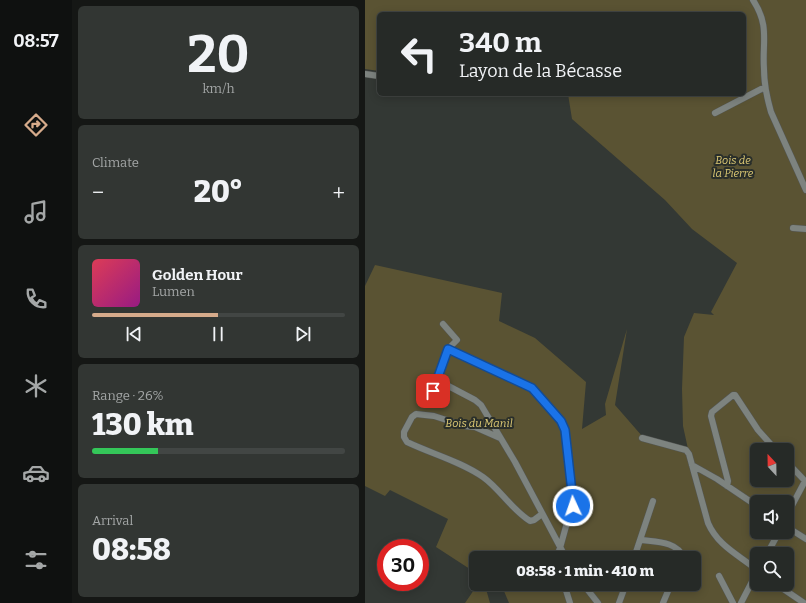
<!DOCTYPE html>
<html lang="en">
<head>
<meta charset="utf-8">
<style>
	:root { --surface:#262a27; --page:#323633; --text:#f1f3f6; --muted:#a4a7a7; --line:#424644; --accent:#d6ab8b }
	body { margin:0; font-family:Bitter,serif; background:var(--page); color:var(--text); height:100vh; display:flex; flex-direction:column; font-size:15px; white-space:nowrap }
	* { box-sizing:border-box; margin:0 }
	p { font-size:13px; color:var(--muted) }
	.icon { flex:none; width:22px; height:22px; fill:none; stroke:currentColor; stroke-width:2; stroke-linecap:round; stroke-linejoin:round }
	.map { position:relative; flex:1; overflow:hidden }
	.panel { display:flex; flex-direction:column; gap:6px; padding:6px; background:#151715; width:293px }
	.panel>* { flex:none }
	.banner { position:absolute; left:12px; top:12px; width:369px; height:84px; border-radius:6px; box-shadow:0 2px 10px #0003,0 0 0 1px var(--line); background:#262a27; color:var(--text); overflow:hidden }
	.needle { width:26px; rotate:338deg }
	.controls { position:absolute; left:385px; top:443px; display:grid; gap:8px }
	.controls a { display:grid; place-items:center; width:44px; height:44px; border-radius:6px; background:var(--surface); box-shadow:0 2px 10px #0003,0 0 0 1px var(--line); font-size:20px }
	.speed { position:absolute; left:12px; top:539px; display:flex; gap:8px; font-size:20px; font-weight:700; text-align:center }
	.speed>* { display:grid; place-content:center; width:52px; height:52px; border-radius:50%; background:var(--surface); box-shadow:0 2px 10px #0003,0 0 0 1px var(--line); line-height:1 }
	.speed .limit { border:6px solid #d22; background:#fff; color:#111 }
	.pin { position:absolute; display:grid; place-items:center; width:34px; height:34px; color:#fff; margin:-17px; border-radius:8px; box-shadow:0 2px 6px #0006 }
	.me { position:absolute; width:44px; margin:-22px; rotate:357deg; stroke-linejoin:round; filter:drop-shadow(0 0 3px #0008) }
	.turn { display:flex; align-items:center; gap:14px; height:84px; padding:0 16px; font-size:18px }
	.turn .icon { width:52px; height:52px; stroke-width:2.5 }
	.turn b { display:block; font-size:28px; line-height:34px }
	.big { font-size:30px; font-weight:800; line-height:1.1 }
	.panel .card { flex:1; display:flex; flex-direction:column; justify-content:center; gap:6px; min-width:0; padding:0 14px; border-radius:6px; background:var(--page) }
	.panel .dial { align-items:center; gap:0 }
	.dial b { font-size:52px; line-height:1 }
	.song { display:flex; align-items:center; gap:12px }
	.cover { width:48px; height:48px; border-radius:6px; background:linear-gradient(135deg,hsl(350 70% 55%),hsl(310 70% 35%)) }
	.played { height:4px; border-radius:2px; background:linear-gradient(90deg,var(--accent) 50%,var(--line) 50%) }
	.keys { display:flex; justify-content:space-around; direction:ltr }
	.heat { display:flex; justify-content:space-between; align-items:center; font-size:22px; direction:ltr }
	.charge { height:6px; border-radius:3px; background:linear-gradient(90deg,#34c759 26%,var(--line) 0) }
	.trip { position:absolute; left:104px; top:551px; width:232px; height:40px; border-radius:6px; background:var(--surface); box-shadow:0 2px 10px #0003,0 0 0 1px var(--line); font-weight:800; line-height:40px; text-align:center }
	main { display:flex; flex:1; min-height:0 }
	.tabs { display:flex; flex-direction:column; width:72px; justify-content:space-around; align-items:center; background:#0f1110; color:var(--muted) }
	.tabs .icon { width:28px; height:28px }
	.tabs .current { color:var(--accent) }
	.tabs b { font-size:18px; color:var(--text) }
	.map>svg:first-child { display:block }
</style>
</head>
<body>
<main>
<nav class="tabs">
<b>08:57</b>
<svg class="icon current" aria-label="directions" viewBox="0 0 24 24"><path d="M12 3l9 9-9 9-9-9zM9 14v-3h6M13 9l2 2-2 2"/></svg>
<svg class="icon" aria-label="music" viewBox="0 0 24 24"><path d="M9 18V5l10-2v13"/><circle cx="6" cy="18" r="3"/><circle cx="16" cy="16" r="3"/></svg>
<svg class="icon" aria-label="phone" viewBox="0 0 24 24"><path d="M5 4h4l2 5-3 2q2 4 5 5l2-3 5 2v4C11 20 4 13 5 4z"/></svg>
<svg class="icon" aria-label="climate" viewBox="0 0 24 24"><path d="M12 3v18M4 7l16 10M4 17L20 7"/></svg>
<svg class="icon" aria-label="car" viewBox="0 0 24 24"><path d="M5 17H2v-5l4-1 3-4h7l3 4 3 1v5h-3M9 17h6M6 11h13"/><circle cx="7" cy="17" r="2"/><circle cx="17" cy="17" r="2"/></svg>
<svg class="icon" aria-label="filters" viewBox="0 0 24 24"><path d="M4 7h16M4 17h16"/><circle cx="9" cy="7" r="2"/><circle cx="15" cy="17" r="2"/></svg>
</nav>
<section class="panel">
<div class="card dial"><b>20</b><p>km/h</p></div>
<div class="card"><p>Climate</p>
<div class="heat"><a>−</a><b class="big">20°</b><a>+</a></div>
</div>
<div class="card">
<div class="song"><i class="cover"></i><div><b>Golden Hour</b><p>Lumen</p></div></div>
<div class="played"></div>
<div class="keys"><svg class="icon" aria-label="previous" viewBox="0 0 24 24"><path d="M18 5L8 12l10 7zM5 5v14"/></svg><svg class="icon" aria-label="pause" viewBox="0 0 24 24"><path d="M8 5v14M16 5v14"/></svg><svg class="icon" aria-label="next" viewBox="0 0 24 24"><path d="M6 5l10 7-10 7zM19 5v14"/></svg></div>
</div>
<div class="card"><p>Range · 26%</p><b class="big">130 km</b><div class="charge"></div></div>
<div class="card"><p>Arrival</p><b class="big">08:58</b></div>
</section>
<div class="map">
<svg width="441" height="603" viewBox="0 0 441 603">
	<rect width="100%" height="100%" fill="#333834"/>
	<path fill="#5a5333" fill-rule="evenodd" d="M0,0H441V603H144L136,584L121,589L125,603H100L113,584H329V558H111V573L71,547L83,519L25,490L20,496L0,486V286L10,265L137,293L134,321L170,338L221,382L217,429L241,415L240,404L262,329L250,405L277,436L323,449L318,426L317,389L319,337L329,313L349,315L346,312L372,263L327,229L300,200L207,119L203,94H379V14H14V71L0,69ZM392,450H422V480H392ZM392,502H422V532H392ZM392,554H422V584H392Z"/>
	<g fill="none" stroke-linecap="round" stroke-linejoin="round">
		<defs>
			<path id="minor" d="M388,0C405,26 397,42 399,69C399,84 402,98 406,112L441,190
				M0,74L14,76
				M350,113L400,87
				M428,228L441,229
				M83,349L167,388L171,391L196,421L200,430L208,501L195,548L193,553V558
				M72,380L110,400L116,405L150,462L201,558
				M64,402L83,349L92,340L78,324
				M135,438L110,427L100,426L69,416L51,414L47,417L39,432V437L42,442C67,454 95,461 118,477C135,489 146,509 165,521L169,520L177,514
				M277,438L321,450L324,454L343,523C353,546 374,555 392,570
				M422,462L441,482
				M327,465L352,479L392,506
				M362,486L363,481L346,416L347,412L368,395H370L393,430L411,450
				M422,515L440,481
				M422,527L441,539
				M276,540C291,542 312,541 319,558
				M402,554L414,532
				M269,558L288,501
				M354,576L368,603
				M199,584L205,603
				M218,584L233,603
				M411,584L439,603
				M254,603L261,584
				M298,603L306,584
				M376,603L392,572"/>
		</defs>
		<use href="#minor" stroke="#535654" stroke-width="7"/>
		<use href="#minor" stroke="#7d837f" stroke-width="6"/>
	</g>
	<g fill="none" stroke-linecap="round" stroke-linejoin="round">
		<defs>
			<path id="route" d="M68,391L83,349L167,388L196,421L200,430L208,501V506"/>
		</defs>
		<use href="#route" stroke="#114b97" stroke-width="10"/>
		<use href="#route" stroke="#1a73e8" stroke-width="7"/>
	</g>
	<g text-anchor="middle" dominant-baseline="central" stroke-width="4" stroke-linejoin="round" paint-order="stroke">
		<g font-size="11" font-style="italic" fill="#deca74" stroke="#292e2a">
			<text x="368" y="160">Bois de<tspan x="368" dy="13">la Pierre</tspan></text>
			<text x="114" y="423">Bois du Manil</text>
		</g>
	</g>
</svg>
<div class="controls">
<a><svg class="needle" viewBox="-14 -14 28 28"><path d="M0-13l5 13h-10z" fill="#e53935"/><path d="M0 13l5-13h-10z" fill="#a4a7a7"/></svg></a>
<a><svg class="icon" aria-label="sound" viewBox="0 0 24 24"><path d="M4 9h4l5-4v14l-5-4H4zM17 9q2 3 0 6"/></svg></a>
<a><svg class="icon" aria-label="search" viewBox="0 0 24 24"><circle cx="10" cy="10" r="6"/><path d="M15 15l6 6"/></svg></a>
</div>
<div class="speed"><div class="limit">30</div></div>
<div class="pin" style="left:68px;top:391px;background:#d93025"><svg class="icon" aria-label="arrive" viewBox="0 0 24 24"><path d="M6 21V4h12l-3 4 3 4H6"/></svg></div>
<svg class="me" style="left:208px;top:506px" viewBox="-20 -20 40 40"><circle r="17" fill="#1a73e8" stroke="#fff" stroke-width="3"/><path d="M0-11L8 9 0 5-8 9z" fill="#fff"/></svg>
<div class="trip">08:58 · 1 min · 410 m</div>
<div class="banner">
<div class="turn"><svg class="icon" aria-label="left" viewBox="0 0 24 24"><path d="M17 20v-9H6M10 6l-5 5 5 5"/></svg><div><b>340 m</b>Layon de la Bécasse</div></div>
</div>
</div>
</main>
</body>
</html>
